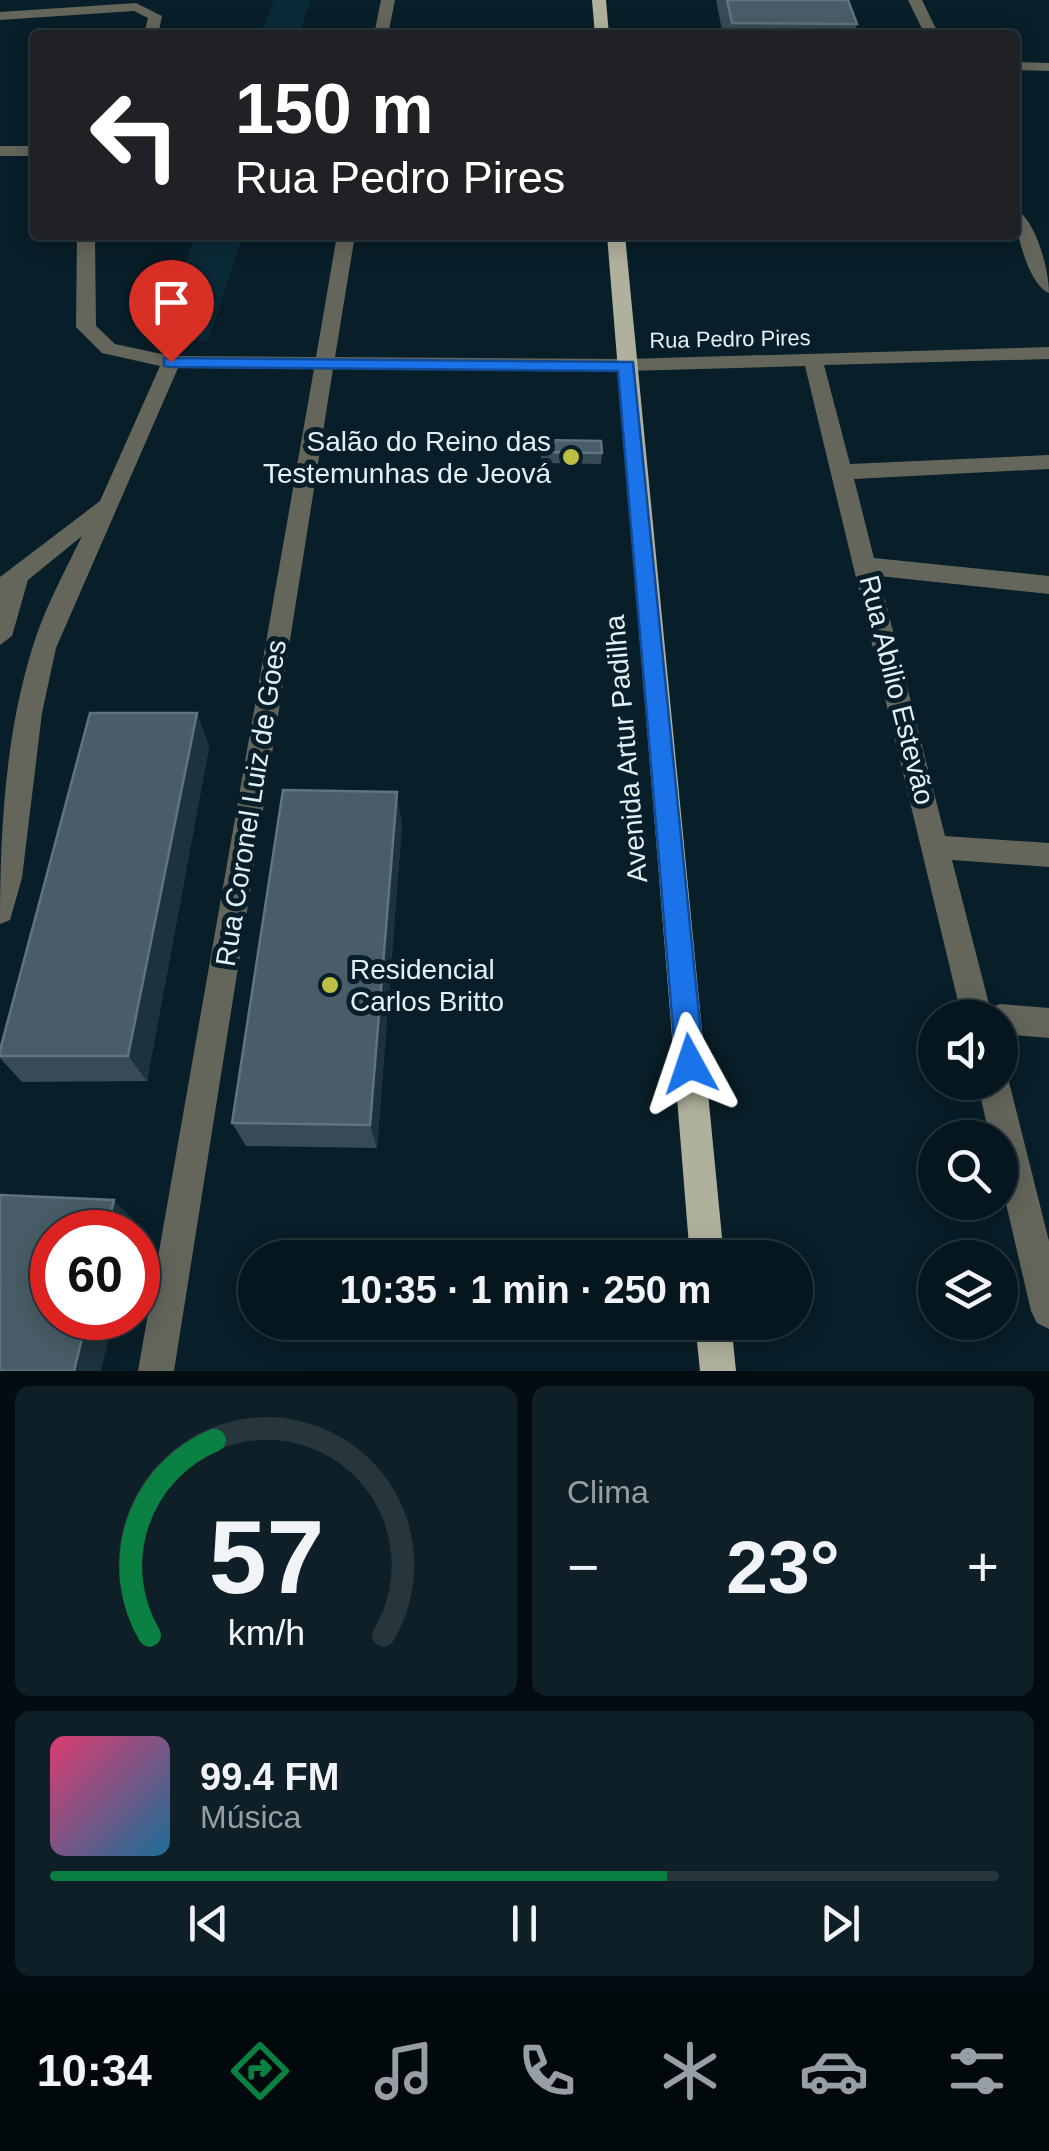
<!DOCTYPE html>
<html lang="pt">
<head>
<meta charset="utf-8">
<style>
	:root { --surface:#06161e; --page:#0f1f27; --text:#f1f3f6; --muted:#989fa4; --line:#27353c; --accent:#0b8043 }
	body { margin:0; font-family:Helvetica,sans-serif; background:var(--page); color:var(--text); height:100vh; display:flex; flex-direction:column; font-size:38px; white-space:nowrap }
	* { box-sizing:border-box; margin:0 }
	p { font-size:32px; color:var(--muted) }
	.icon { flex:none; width:55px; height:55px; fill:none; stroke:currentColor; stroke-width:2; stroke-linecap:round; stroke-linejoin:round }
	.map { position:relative; height:1371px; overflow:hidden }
	.details { display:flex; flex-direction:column; gap:15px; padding:15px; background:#030c10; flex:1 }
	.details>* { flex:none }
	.guide { position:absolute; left:30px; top:30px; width:990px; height:210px; border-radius:10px; box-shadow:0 5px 25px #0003,0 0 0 2px var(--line); background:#202124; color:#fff; overflow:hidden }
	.tools { position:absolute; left:918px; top:1000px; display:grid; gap:20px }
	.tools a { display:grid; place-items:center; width:100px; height:100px; border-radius:50%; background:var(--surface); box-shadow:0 5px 25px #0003,0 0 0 2px var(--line); font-size:50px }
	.speed { position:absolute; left:30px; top:1210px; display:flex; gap:20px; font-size:50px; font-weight:700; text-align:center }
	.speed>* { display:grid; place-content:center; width:130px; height:130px; border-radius:50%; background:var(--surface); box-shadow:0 5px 25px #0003,0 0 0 2px var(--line); line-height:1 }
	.speed .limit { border:15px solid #d22; background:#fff; color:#111 }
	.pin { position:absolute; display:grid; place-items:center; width:85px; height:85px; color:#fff; margin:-102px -42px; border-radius:50% 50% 50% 0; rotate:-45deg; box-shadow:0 0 10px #0007 }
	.pin .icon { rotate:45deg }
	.me { position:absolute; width:110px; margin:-55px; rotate:355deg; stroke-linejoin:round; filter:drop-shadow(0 0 8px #0008) }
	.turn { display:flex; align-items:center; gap:35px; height:210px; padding:0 40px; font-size:45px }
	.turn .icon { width:130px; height:130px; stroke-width:2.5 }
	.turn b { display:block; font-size:70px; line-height:85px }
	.big { font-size:75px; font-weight:700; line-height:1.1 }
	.details .card { flex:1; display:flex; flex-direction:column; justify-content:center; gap:15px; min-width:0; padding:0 35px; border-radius:15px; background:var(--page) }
	.details .dial { align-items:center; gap:0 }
	.dial svg { height:260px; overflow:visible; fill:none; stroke:var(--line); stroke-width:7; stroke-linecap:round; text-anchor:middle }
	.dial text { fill:var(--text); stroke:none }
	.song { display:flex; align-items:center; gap:30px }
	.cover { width:120px; height:120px; border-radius:15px; background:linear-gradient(135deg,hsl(340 70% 55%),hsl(200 70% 35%)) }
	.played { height:10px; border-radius:5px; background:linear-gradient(90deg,var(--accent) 65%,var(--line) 65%) }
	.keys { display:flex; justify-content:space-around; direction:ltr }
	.heat { display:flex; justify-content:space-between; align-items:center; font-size:55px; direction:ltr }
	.details .tiles { flex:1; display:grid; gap:15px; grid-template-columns:1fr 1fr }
	.card:last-child { grid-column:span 2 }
	.trip { position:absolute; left:238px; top:1240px; width:575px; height:100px; border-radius:50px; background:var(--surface); box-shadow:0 5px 25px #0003,0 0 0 2px var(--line); font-weight:700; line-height:100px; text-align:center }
	.tab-bar { display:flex; height:160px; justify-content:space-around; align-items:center; background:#02090c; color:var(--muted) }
	.tab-bar .icon { width:70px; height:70px }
	.tab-bar .active { color:var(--accent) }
	.tab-bar b { font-size:45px; color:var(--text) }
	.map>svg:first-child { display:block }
</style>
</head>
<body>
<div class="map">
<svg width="1049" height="1371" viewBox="0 0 1049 1371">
	<rect width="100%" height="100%" fill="#081e28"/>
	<path fill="#0b2a37" d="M274,0H311L299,35H260Z
		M195,238L242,239L208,341L157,340Z"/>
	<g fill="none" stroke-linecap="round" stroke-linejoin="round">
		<path fill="#64655b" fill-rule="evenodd" d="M381,0H395L388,35H374Z
			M908,0H922L939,35H925Z
			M136,3L162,16L158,35H144L148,18L134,11L0,20V12Z
			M1015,62L1049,63V71L1015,70Z
			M0,146H35V156H0Z
			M1015,209C1036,219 1049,270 1049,293C1028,284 1015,231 1015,209Z
			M77,235H95L96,326L115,344L171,356L316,357L337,235H355L335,357L626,359L1049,347V359L824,365L850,464L1049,455V469L854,479L874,558L1049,576V594L879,576L945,836L1049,843V867L952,860L990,1008L1000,1004L1049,1008V1038L1000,1034V1018H962L805,366L626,371L333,369L174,1371H138L314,369L178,368L56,648L42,713L22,878L10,920L0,924C0,832 5,737 32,649C44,609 64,573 82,536L28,580L12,636L0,645V577L100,501L160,366L102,353L76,327Z
			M1000,1069L1009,1082L1049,1241V1329L1037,1323L1031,1311L1000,1178V1138H990L977,1082H1000Z"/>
		<path fill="#b0b19c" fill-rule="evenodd" d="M592,0H606L609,35H595Z
			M607,235H625L724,1258H690Z
			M695,1322H731L736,1371H700Z"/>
	</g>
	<path fill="#364b56" d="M716,0H848L857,24L854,35H723Z
		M787,235H829L827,241H788Z
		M541,440L602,453L601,464L541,463Z
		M197,713L209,747L147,1081L22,1082L0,1058V1050Z
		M402,824L377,1148L246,1146L232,1123Z"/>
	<path fill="#1c323c" d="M197,713L209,747L147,1081L128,1056Z
		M397,792L402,824L377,1148L370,1125Z
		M114,1200L134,1220L131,1232H106Z
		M87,1318H113L101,1371H74Z"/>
	<path fill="#485d67" stroke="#60747e" stroke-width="2.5" d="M727,0H848L857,24L732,23Z
		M541,440L601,441L602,453L541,452Z
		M90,713H197L128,1056H0V1050Z
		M283,790L397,792L370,1125L232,1123Z
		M0,1195L114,1200L106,1232H52V1318H87L74,1371H0Z"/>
	<path fill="#1a73e8" stroke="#114b97" stroke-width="2.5" d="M164,358L633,362L704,1064L700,1073L690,1077L680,1073L676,1064L618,371L171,367L164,366Z"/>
	<g fill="#bebf42" stroke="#081e28" stroke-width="4">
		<circle cx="571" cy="457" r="10"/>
		<circle cx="330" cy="985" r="10"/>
	</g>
	<g text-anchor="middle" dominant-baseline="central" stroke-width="10" stroke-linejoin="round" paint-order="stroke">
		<g font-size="22" fill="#e2f0f7" stroke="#081e28">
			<text transform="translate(730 339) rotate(-1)">Rua Pedro Pires</text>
		</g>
		<g font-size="28" fill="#e2f0f7" stroke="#081e28" text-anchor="end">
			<text x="551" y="441">Salão do Reino das<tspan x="551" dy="32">Testemunhas de Jeová</tspan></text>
			<text x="350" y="969" text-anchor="start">Residencial<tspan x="350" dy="32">Carlos Britto</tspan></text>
		</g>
		<g font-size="28" fill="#e2f0f7" stroke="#081e28">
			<text transform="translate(897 690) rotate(76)">Rua Abilio Estevão</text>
			<text transform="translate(626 749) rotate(-95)">Avenida Artur Padilha</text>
			<text transform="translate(251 803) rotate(-81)">Rua Coronel Luiz de Goes</text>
		</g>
	</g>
</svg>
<div class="tools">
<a><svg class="icon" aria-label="sound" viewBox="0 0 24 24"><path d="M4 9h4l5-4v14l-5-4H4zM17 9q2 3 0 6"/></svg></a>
<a><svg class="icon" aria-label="search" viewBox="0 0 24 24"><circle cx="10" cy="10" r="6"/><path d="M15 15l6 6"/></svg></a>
<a><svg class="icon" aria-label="layers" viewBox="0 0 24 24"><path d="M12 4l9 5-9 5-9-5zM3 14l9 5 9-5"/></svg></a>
</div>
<div class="speed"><div class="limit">60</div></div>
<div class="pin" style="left:171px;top:362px;background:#d93025"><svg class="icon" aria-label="arrive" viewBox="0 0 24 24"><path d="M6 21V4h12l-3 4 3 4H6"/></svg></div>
<svg class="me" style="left:690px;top:1064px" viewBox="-20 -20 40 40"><path d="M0-17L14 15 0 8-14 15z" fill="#1a73e8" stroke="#fff" stroke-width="4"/></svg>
<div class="trip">10:35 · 1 min · 250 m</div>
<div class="guide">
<div class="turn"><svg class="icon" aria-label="left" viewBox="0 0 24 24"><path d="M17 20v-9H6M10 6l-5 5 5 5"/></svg><div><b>150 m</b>Rua Pedro Pires</div></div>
</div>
</div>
<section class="details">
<div class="tiles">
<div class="card dial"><svg viewBox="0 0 100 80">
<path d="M14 69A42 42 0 1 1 86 69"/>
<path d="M14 69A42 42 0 0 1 34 9" stroke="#0b8043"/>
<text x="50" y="56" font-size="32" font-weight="700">57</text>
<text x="50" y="72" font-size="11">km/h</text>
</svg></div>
<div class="card"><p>Clima</p>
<div class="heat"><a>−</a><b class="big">23°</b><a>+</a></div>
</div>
<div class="card">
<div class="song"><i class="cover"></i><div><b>99.4 FM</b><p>Música</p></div></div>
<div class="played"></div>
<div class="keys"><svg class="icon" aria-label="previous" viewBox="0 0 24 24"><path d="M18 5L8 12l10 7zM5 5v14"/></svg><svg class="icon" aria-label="pause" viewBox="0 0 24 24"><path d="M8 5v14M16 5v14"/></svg><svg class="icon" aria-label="next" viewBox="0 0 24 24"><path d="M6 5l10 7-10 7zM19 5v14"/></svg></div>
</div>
</div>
</section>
<nav class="tab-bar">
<b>10:34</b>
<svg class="icon active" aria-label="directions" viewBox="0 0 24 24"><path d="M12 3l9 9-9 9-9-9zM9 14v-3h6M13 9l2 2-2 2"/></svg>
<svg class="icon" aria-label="music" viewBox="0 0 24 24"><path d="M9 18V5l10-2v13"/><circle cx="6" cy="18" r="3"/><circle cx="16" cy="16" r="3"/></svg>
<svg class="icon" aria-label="phone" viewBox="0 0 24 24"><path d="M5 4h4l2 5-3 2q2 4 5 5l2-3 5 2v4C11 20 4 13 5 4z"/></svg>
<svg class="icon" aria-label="climate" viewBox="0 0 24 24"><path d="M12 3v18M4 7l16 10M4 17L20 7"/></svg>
<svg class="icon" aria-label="car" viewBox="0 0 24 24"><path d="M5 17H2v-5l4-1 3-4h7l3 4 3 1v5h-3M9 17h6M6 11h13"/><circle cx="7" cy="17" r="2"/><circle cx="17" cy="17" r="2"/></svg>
<svg class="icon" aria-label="filters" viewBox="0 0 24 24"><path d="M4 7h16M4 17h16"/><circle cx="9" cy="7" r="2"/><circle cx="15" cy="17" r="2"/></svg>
</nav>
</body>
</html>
